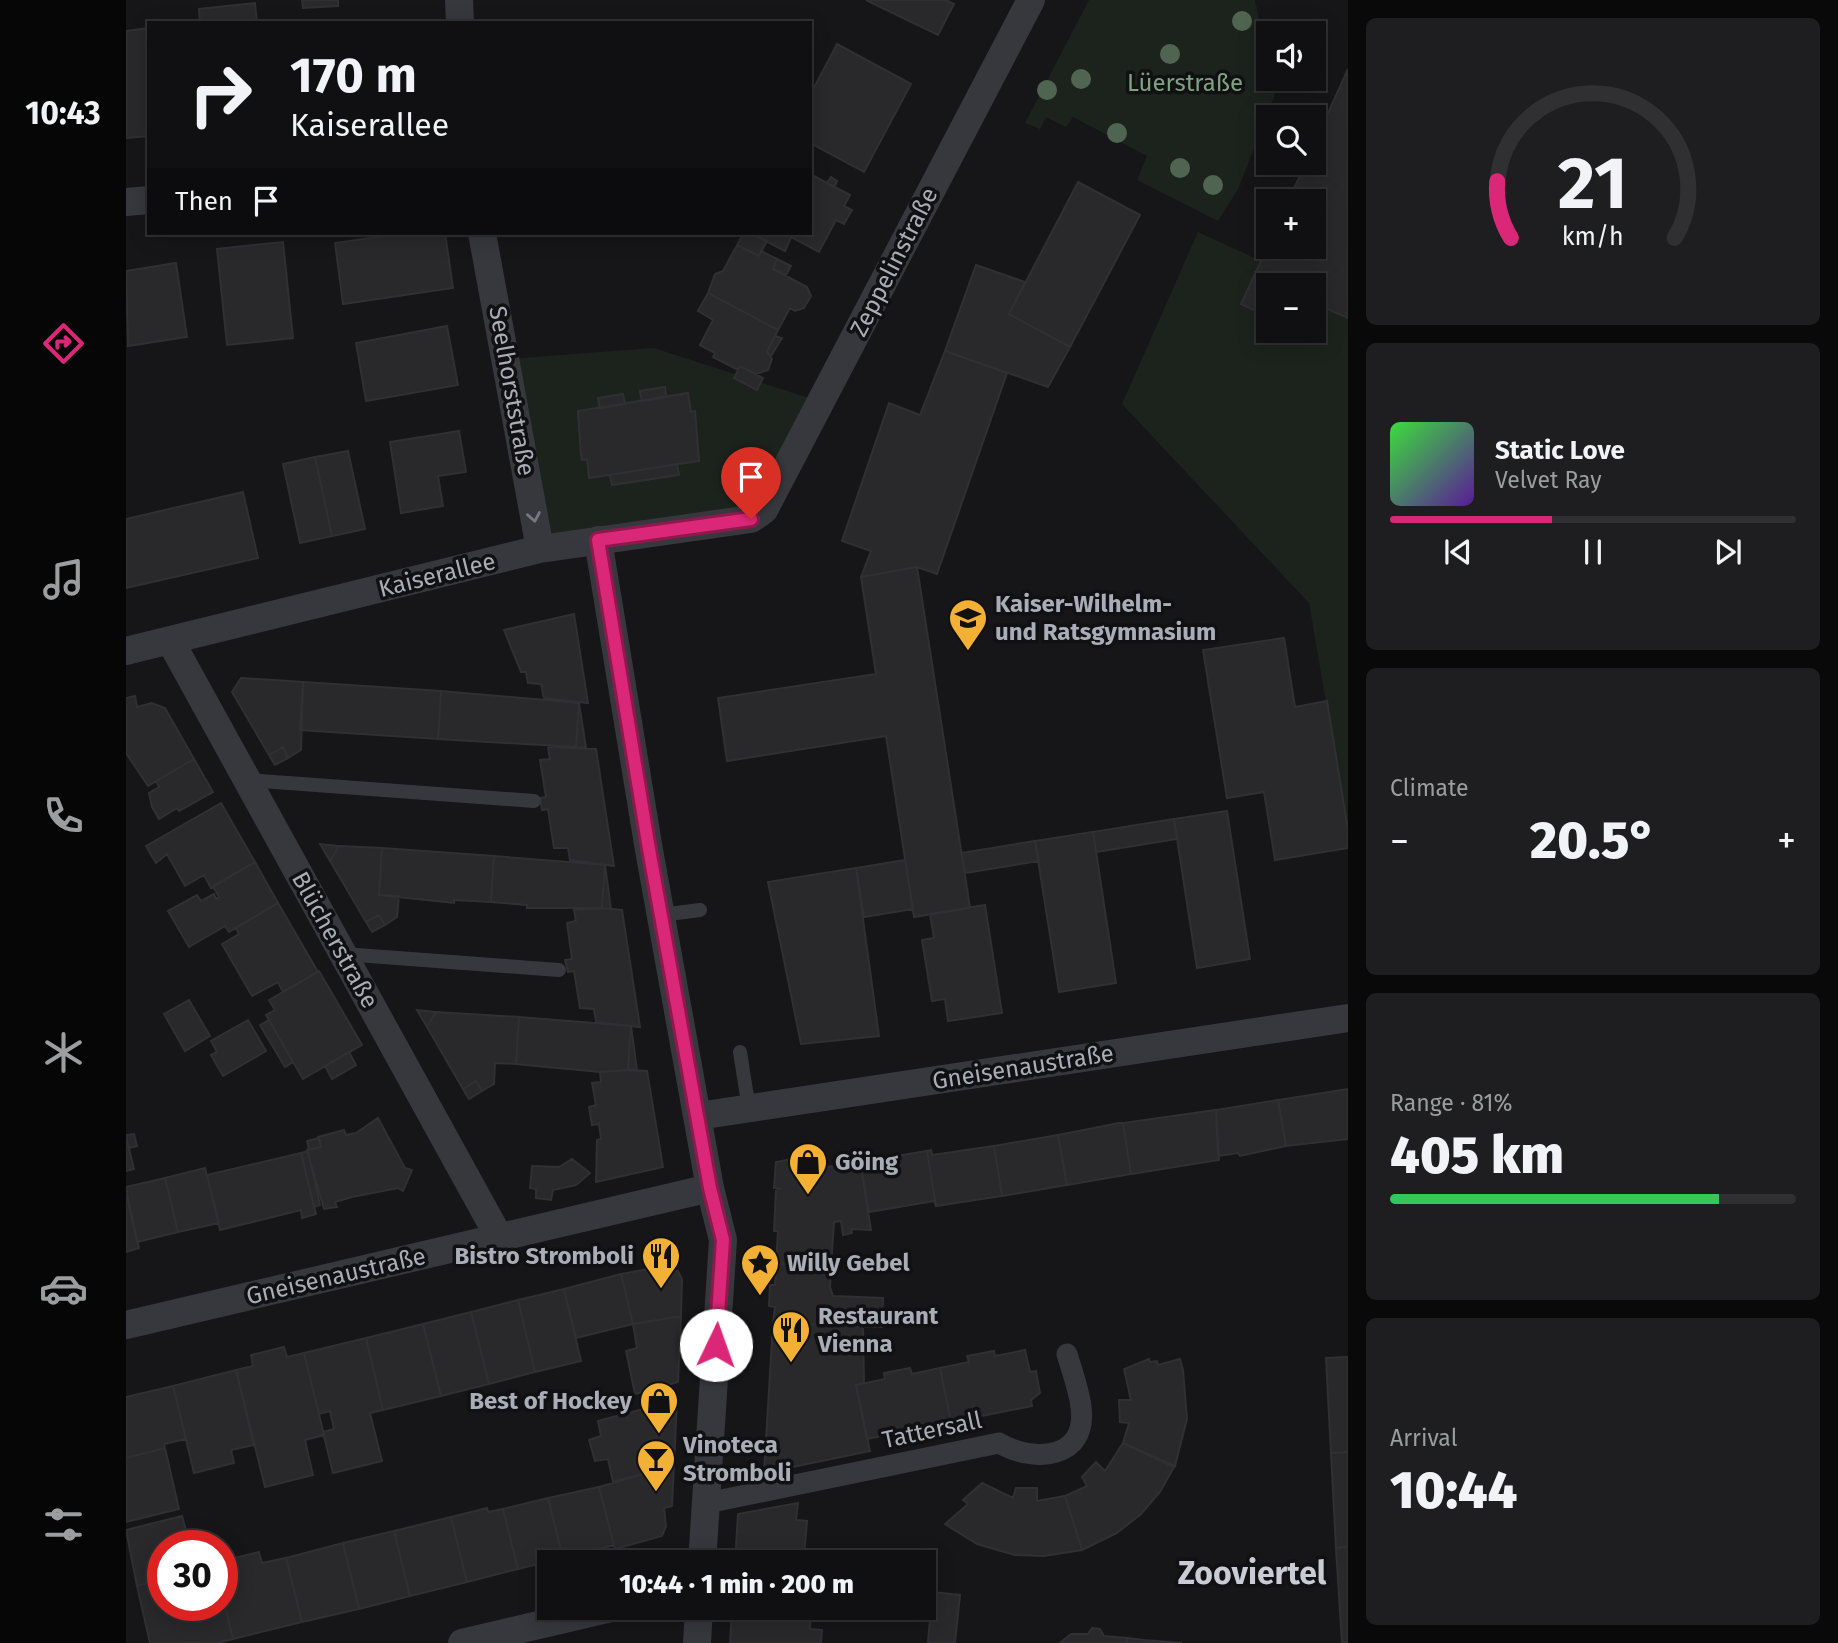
<!DOCTYPE html>
<html lang="en">
<head>
<meta charset="utf-8">
<style>
	:root { --surface:#101012; --page:#1e1e20; --text:#f1f3f6; --muted:#9c9d9f; --line:#303032; --accent:#db2777 }
	body { margin:0; font-family:"Fira Sans",sans-serif; background:var(--page); color:var(--text); height:100vh; display:flex; flex-direction:column; font-size:26px; white-space:nowrap }
	* { box-sizing:border-box; margin:0 }
	p { font-size:23px; color:var(--muted) }
	.icon { flex:none; width:38px; height:38px; fill:none; stroke:currentColor; stroke-width:2; stroke-linecap:round; stroke-linejoin:round }
	.map { position:relative; flex:1; overflow:hidden }
	.side { display:flex; flex-direction:column; gap:18px; padding:18px; background:#09090a; width:490px }
	.side>* { flex:none }
	.guide { position:absolute; left:21px; top:21px; width:665px; height:214px; border-radius:0px; box-shadow:0 4px 18px #0003,0 0 0 2px var(--line); background:#101012; color:var(--text); overflow:hidden }
	.controls { position:absolute; left:1130px; top:21px; display:grid; gap:14px }
	.controls a { display:grid; place-items:center; width:70px; height:70px; border-radius:0px; background:var(--surface); box-shadow:0 4px 18px #0003,0 0 0 2px var(--line); font-size:35px }
	.speed { position:absolute; left:21px; top:1530px; display:flex; gap:14px; font-size:35px; font-weight:700; text-align:center }
	.speed>* { display:grid; place-content:center; width:91px; height:91px; border-radius:50%; background:var(--surface); box-shadow:0 4px 18px #0003,0 0 0 2px var(--line); line-height:1 }
	.speed .limit { border:10px solid #d22; background:#fff; color:#111 }
	.pin { position:absolute; display:grid; place-items:center; width:60px; height:60px; color:#fff; margin:-72px -30px; border-radius:50% 50% 50% 0; rotate:-45deg; box-shadow:0 0 7px #0007 }
	.pin .icon { rotate:45deg }
	.me { position:absolute; width:77px; margin:-38px; rotate:3deg; stroke-linejoin:round; filter:drop-shadow(0 0 5px #0008) }
	.turn { display:flex; align-items:center; gap:24px; height:147px; padding:0 28px; font-size:32px }
	.turn .icon { width:91px; height:91px; stroke-width:2.5 }
	.turn b { display:block; font-size:49px; line-height:60px }
	.then { display:flex; align-items:center; height:66px; padding:0 28px; background:#0003; gap:14px; font-size:26px }
	.big { font-size:52px; font-weight:800; line-height:1.1 }
	.side .widget { flex:1; display:flex; flex-direction:column; justify-content:center; gap:10px; min-width:0; padding:0 24px; border-radius:10px; background:var(--page) }
	.side .dial { align-items:center; gap:0 }
	.dial svg { height:182px; overflow:visible; fill:none; stroke:var(--line); stroke-width:7; stroke-linecap:round; text-anchor:middle }
	.dial text { fill:var(--text); stroke:none }
	.song { display:flex; align-items:center; gap:21px }
	.cover { width:84px; height:84px; border-radius:10px; background:linear-gradient(135deg,hsl(120 70% 55%),hsl(270 70% 35%)) }
	.played { height:7px; border-radius:4px; background:linear-gradient(90deg,var(--accent) 40%,var(--line) 40%) }
	.keys { display:flex; justify-content:space-around; direction:ltr }
	.heat { display:flex; justify-content:space-between; align-items:center; font-size:38px; direction:ltr }
	.charge { height:10px; border-radius:5px; background:linear-gradient(90deg,#34c759 81%,var(--line) 0) }
	.trip { position:absolute; left:411px; top:1550px; width:399px; height:70px; border-radius:0px; background:var(--surface); box-shadow:0 4px 18px #0003,0 0 0 2px var(--line); font-weight:800; line-height:70px; text-align:center }
	main { display:flex; flex:1; min-height:0 }
	.tab-bar { display:flex; flex-direction:column; width:126px; justify-content:space-around; align-items:center; background:#060607; color:var(--muted) }
	.tab-bar .icon { width:49px; height:49px }
	.tab-bar .on { color:var(--accent) }
	.tab-bar b { font-size:32px; color:var(--text) }
	.map>svg:first-child { display:block }
</style>
</head>
<body>
<main>
<nav class="tab-bar">
<b>10:43</b>
<svg class="icon on" aria-label="directions" viewBox="0 0 24 24"><path d="M12 3l9 9-9 9-9-9zM9 14v-3h6M13 9l2 2-2 2"/></svg>
<svg class="icon" aria-label="music" viewBox="0 0 24 24"><path d="M9 18V5l10-2v13"/><circle cx="6" cy="18" r="3"/><circle cx="16" cy="16" r="3"/></svg>
<svg class="icon" aria-label="phone" viewBox="0 0 24 24"><path d="M5 4h4l2 5-3 2q2 4 5 5l2-3 5 2v4C11 20 4 13 5 4z"/></svg>
<svg class="icon" aria-label="climate" viewBox="0 0 24 24"><path d="M12 3v18M4 7l16 10M4 17L20 7"/></svg>
<svg class="icon" aria-label="car" viewBox="0 0 24 24"><path d="M5 17H2v-5l4-1 3-4h7l3 4 3 1v5h-3M9 17h6M6 11h13"/><circle cx="7" cy="17" r="2"/><circle cx="17" cy="17" r="2"/></svg>
<svg class="icon" aria-label="filters" viewBox="0 0 24 24"><path d="M4 7h16M4 17h16"/><circle cx="9" cy="7" r="2"/><circle cx="15" cy="17" r="2"/></svg>
</nav>
<div class="map">
<svg width="1222" height="1643" viewBox="0 0 1222 1643">
	<rect width="100%" height="100%" fill="#161618"/>
	<path fill="#1c231d" d="M963,0H1129L1143,64V79H1146L1149,95L1112,189L1092,221L1011,180L1021,156L947,117L940,127L920,117L914,129L899,123Z
		M1072,232L1135,261L1115,304L1143,317V331H1188V303L1222,318V830L1183,603L996,404Z
		M528,348L695,402L638,510L414,549L381,359Z"/>
	<path fill="#29292c" stroke="#303034" stroke-width="2" d="M176,0H212V6L177,8Z
		M740,0H820L828,4L812,35Z
		M129,3L131,23H74L73,9Z
		M23,28V136L0,138V31Z
		M711,44L785,84L738,172L684,143V95Z
		M1222,69V318L1188,303V285H1143V317L1115,304L1143,244V247H1188V201H1162L1180,163H1188V144Z
		M684,174L724,195L718,206L726,210L718,224L710,220L693,252L665,237L667,233H684Z
		M705,177L711,181L708,187L701,183Z
		M952,182L1014,215L944,347L883,314Z
		M280,233H319L327,288L217,304L209,243Z
		M618,233H625L641,241L633,256L611,245Z
		M635,233H667L659,251L632,237Z
		M157,242L167,338L101,345L91,249Z
		M611,245L633,256L635,251L651,259L647,269L681,287L685,296L678,308L669,311L664,308L652,330L582,293L589,274L597,271Z
		M651,259L665,266L660,275L647,269Z
		M50,263L61,337L2,346L0,271Z
		M850,265L899,282L883,314L944,347L922,387L819,351Z
		M582,293L652,330L641,352L646,359L642,370L630,374L614,366L612,370L587,357L589,353L574,345L587,320L572,311Z
		M321,326L332,385L240,401L230,343Z
		M649,336L656,338L645,356L641,352Z
		M819,351L881,373L811,574L791,567L735,577L745,551L716,541L763,403L794,415Z
		M614,366L637,378L631,390L608,378Z
		M539,387L540,397L516,401L514,391Z
		M562,393L565,412L569,411L573,461L463,478L461,459L456,460L455,455L452,411Z
		M497,394L499,404L474,408L472,398Z
		M333,431L340,472L312,476L317,506L275,513L264,442Z
		M222,451L239,529L206,536L189,457Z
		M189,457L206,536L174,543L157,464Z
		M551,464L553,475L486,485L484,475Z
		M117,492L132,558L0,588V519Z
		M791,567L844,908L788,917L760,736L601,761L592,698L750,674L735,577Z
		M448,614L462,703L418,698L415,684L402,683L400,672H395L378,630Z
		M1158,638L1169,707L1201,701L1222,830V848L1149,860L1138,792L1101,798L1077,650Z
		M115,678L177,682L175,750L162,758L157,747L143,755L106,692Z
		M177,682L315,691L312,739L174,730Z
		M315,691L453,703L450,747L312,739Z
		M9,696L11,707L26,703L39,708L68,759L22,786L0,753V698Z
		M453,703L460,748L450,747Z
		M157,747L162,758L149,765L143,755Z
		M422,747L470,749L488,866L444,860L442,848H428L422,809L416,810L414,798L420,797L414,760L424,759Z
		M68,759L87,792L53,811L51,808L33,819L26,807L23,793L33,787L30,781Z
		M95,803L129,862L85,888L78,875L59,886L41,854L30,863L20,846Z
		M1101,811L1124,959L1071,968L1048,819Z
		M1048,819L1051,839L970,852L967,832Z
		M967,832L990,983L933,992L909,841Z
		M909,841L913,861L839,873L835,853Z
		M194,844L213,846L204,861Z
		M213,846L256,848L253,895L273,896L271,917L259,925L253,915L240,922L204,861Z
		M256,848L368,856L365,902L328,900V903L253,895Z
		M368,856L479,865L476,908H401V905L365,902Z
		M779,860L787,909L738,917L730,868Z
		M129,862L152,903L103,932L99,926L63,947L42,911L71,895L75,901L88,894L90,899L93,897L87,886Z
		M479,865L485,909L476,908Z
		M730,868L753,1036L675,1044L642,882Z
		M152,903L192,972L157,992L152,982L126,996L96,944L113,934L110,928Z
		M859,905L876,1013L822,1021L819,999L806,1001L796,940L808,938L804,914Z
		M476,908L496,910L514,1027L470,1022L468,1009L454,1008L448,971L442,972L439,960L446,959L441,923L450,921L448,910Z
		M253,915L259,925L246,932L240,922Z
		M193,971L236,1045L177,1079L140,1015L149,1010L143,1000Z
		M63,1000L84,1036L59,1051L38,1014Z
		M291,1010L310,1012L301,1027Z
		M310,1012L393,1017L390,1064L369,1063L368,1084L356,1091L350,1081L337,1089L301,1027Z
		M393,1017L505,1026L502,1070L474,1072L390,1064Z
		M122,1020L140,1051L97,1076L85,1055L91,1052L85,1041Z
		M143,1020L167,1062L159,1067L134,1025Z
		M505,1026L511,1070H502Z
		M223,1052L230,1065L206,1079L199,1066Z
		M502,1070L521,1071L537,1167L470,1182L471,1140L475,1139L473,1124L466,1125L463,1107L470,1105L466,1083L475,1082L474,1072Z
		M350,1081L356,1091L343,1099L337,1089Z
		M1222,1089V1139L1160,1146L1152,1100Z
		M1152,1100L1160,1146L1114,1156L1112,1153L1092,1156L1090,1110Z
		M1090,1110L1093,1160L1005,1174L997,1123Z
		M252,1118L279,1168L286,1170L277,1191L272,1188L226,1197L209,1202L211,1207L198,1209L181,1150L195,1147L192,1137L218,1130L220,1135L230,1133Z
		M993,1123H997L1005,1174L941,1185L932,1135Z
		M8,1134L11,1146L3,1148L0,1135Z
		M932,1135L941,1185L876,1196L868,1146Z
		M0,1137L8,1169L0,1171Z
		M193,1138L195,1147L183,1150L181,1141Z
		M868,1146L876,1196L810,1206L801,1151L805,1150L806,1155Z
		M182,1151L194,1205L188,1207L175,1153Z
		M801,1151L810,1206L808,1201L743,1212L734,1162Z
		M175,1153L190,1214L176,1218L175,1210L94,1230L81,1175Z
		M672,1158L673,1165L699,1160L701,1167L734,1162L745,1230L725,1229L726,1233L717,1235L715,1221L708,1222L705,1268L650,1264L652,1231H648L650,1189H655L648,1188L650,1162Z
		M446,1159L464,1173L450,1185L427,1190L425,1200L410,1198V1189L404,1188L406,1166L433,1167Z
		M79,1168L93,1223L52,1232L39,1178Z
		M39,1178L52,1232L11,1242L0,1187Z
		M0,1194L13,1248L0,1252Z
		M650,1264L705,1268L704,1287L707,1296L757,1298L756,1327L647,1323L649,1307L643,1306L644,1285H649Z
		M538,1266L552,1271L556,1279L555,1316L507,1324L495,1274Z
		M495,1274L507,1324L450,1338L438,1289Z
		M438,1289L455,1361L409,1372L392,1300Z
		M392,1300L409,1372L363,1384L345,1312Z
		M345,1312L363,1384L315,1396L297,1324Z
		M555,1316L552,1382L509,1394L500,1351L511,1348L507,1324Z
		M647,1323L737,1326L738,1383L730,1385L744,1451L638,1473Z
		M297,1324L315,1396L257,1410L240,1338Z
		M240,1338L257,1410L244,1413L256,1461L207,1473L197,1432L208,1429L204,1411L193,1414L178,1353Z
		M158,1347L161,1357L178,1353L198,1435L179,1440L187,1475L139,1487L110,1370L127,1366L125,1355Z
		M899,1350L904,1372L910,1371L914,1393L905,1400L906,1406L825,1422L814,1368L843,1362L841,1356L868,1351L869,1356Z
		M1222,1357V1452L1205,1453L1200,1358Z
		M1023,1359L1024,1362L1031,1361L1032,1365L1054,1359L1057,1370L1061,1419L1049,1466L997,1443L1003,1423L994,1422L993,1400H1005L998,1369Z
		M784,1368L786,1374L814,1368L825,1422L741,1439L730,1385L759,1379L758,1373Z
		M110,1370L128,1445L105,1450L108,1463L68,1473L47,1386Z
		M47,1386L60,1439L38,1444L39,1448L0,1458V1397Z
		M551,1400L548,1465L487,1482L482,1459L469,1461L463,1440L475,1436L472,1421Z
		M997,1443L1048,1467L1034,1492L1015,1514L991,1533L956,1550L939,1496L961,1486L956,1477L970,1462L979,1471Z
		M39,1448L53,1509L0,1522V1458Z
		M1222,1452V1547L1210,1548L1205,1453Z
		M548,1465L546,1506L538,1508L540,1526L536,1536L489,1549L473,1487Z
		M856,1483L887,1498L890,1488H911V1501L939,1496L956,1550L918,1556L889,1555L851,1544L819,1524L842,1504L837,1500Z
		M473,1487L488,1545L437,1558L422,1498Z
		M422,1498L437,1558L392,1569L377,1509Z
		M672,1503L670,1520L681,1521L678,1556H669L668,1560H654V1563H609L612,1514Z
		M361,1508L362,1512L377,1509L392,1569L341,1582L325,1517Z
		M56,1516L64,1545H37V1579L11,1586L0,1530Z
		M325,1517L341,1582L284,1596L268,1531Z
		M268,1531L284,1596L233,1609L217,1543Z
		M217,1543L233,1609L176,1622L160,1558Z
		M1222,1547V1642L1216,1643L1210,1548Z
		M133,1552L136,1563L160,1558L176,1622L107,1639L96,1593L102,1588L96,1561Z
		M37,1579V1605H96V1593L107,1639L91,1643H24L11,1586Z
		M806,1592L834,1595L829,1643H802Z
		M606,1608H698L697,1617L685,1616L684,1629L696,1630L695,1643H604Z
		M966,1628L974,1629L978,1636L1001,1638V1643H934L945,1634H962Z
		M1001,1638L1018,1640L1056,1643H1001Z"/>
	<g fill="none" stroke-linecap="round" stroke-linejoin="round">
		<path stroke="#37383d" stroke-width="14" d="M121,780L408,801
			M535,915L574,910
			M217,954L433,970
			M614,1052L623,1109"/>
		<path stroke="#37383d" stroke-width="21" d="M581,1503L873,1443C907,1463 962,1460 955,1407C953,1390 946,1371 941,1354"/>
		<path stroke="#37383d" stroke-width="28" d="M333,0L334,23
			M0,202L23,200
			M356,233L414,549
			M472,540L523,850L584,1188L597,1240L576,1563
			M45,642L373,1237
			M0,651L414,549L625,519L638,510L905,0
			M572,1116L1222,1018
			M0,1325L584,1188
			M336,1643L485,1608
			M571,1643L573,1608"/>
	</g>
	<g fill="#506452">
		<circle cx="1116" cy="21" r="10"/>
		<circle cx="1044" cy="54" r="10"/>
		<circle cx="955" cy="79" r="10"/>
		<circle cx="921" cy="90" r="10"/>
		<circle cx="991" cy="133" r="10"/>
		<circle cx="1054" cy="168" r="10"/>
		<circle cx="1087" cy="185" r="10"/>
	</g>
	<defs><path id="oneway-chevron" d="M-2-3.5L2.5 0L-2 3.5" fill="none" stroke-width="1.6" stroke-linecap="round" stroke-linejoin="round" transform="scale(1.75)"/></defs>
	<use stroke="#757881" href="#oneway-chevron" transform="translate(408 517) rotate(80)"/>
	<g fill="none" stroke-linecap="round" stroke-linejoin="round">
		<defs>
			<path id="route" d="M590,1345L597,1240L584,1188L523,849L472,540L625,519"/>
		</defs>
		<use href="#route" stroke="#8e194d" stroke-width="18"/>
		<use href="#route" stroke="#db2777" stroke-width="12"/>
	</g>
	<defs>
		<symbol id="school-pin" viewBox="-11 -11 22 30"><path d="M0 17L-7.5 6A9.5 9.5 0 1 1 7.5 6Z" fill="#f2b134" stroke="#111113"/><path d="M0-5L7-2L0 1L-7-2ZM-4 1L0 2.5L4 1V4Q0 6-4 4Z" fill="#111"/></symbol>
		<symbol id="shop-pin" viewBox="-11 -11 22 30"><path d="M0 17L-7.5 6A9.5 9.5 0 1 1 7.5 6Z" fill="#f2b134" stroke="#111113"/><path d="M-5-2.5h2.3a2.7 3.5 0 0 1 5.4 0H5L5.5 6h-11ZM-1.5-2.5h3a1.5 2.3 0 0 0-3 0Z" fill="#111"/></symbol>
		<symbol id="restaurant-pin" viewBox="-11 -11 22 30"><path d="M0 17L-7.5 6A9.5 9.5 0 1 1 7.5 6Z" fill="#f2b134" stroke="#111113"/><path d="M-5-6h1v4h1v-4h1v4h1v-4h1v5L-1.5 .5V6h-2V.5L-5-1ZM5-6V6H3V1.5H1.5Q1.5-4 5-6Z" fill="#111"/></symbol>
		<symbol id="sight-pin" viewBox="-11 -11 22 30"><path d="M0 17L-7.5 6A9.5 9.5 0 1 1 7.5 6Z" fill="#f2b134" stroke="#111113"/><path d="M0-6L1.8-2.2L6-1.7L2.9 1.2L3.7 5.4L0 3.3L-3.7 5.4L-2.9 1.2L-6-1.7L-1.8-2.2Z" fill="#111"/></symbol>
		<symbol id="bar-pin" viewBox="-11 -11 22 30"><path d="M0 17L-7.5 6A9.5 9.5 0 1 1 7.5 6Z" fill="#f2b134" stroke="#111113"/><path d="M-6-5H6L.8 .8V4.5H3.5V6h-7V4.5H-.8V.8Z" fill="#111"/></symbol>
	</defs>
	<g fill-rule="evenodd">
		<use href="#school-pin" x="820" y="596" width="44" height="60"/>
		<use href="#shop-pin" x="660" y="1140" width="44" height="60"/>
		<use href="#restaurant-pin" x="513" y="1234" width="44" height="60"/>
		<use href="#sight-pin" x="612" y="1241" width="44" height="60"/>
		<use href="#restaurant-pin" x="643" y="1308" width="44" height="60"/>
		<use href="#shop-pin" x="511" y="1379" width="44" height="60"/>
		<use href="#bar-pin" x="508" y="1437" width="44" height="60"/>
	</g>
	<g text-anchor="middle" dominant-baseline="central" stroke-width="7" stroke-linejoin="round" paint-order="stroke">
		<g font-size="24" fill="#7fa381" stroke="#111113">
			<text x="1059" y="83">Lüerstraße</text>
		</g>
		<g font-size="24" fill="#a8adb8" stroke="#111113">
			<text transform="translate(768 262) rotate(-63)">Zeppelinstraße</text>
			<text transform="translate(386 391) rotate(80)">Seelhorststraße</text>
			<text transform="translate(311 575) rotate(-14)">Kaiserallee</text>
			<text transform="translate(209 940) rotate(61)">Blücherstraße</text>
			<text transform="translate(897 1067) rotate(-9)">Gneisenaustraße</text>
			<text transform="translate(210 1276) rotate(-13)">Gneisenaustraße</text>
			<text transform="translate(806 1430) rotate(-12)">Tattersall</text>
		</g>
		<g font-size="24" font-weight="bold" fill="#a8adb8" stroke="#111113" text-anchor="start">
			<text x="869" y="604">Kaiser-Wilhelm-<tspan x="869" dy="28">und Ratsgymnasium</tspan></text>
			<text x="709" y="1162">Göing</text>
			<text x="508" y="1256" text-anchor="end">Bistro Stromboli</text>
			<text x="661" y="1263">Willy Gebel</text>
			<text x="692" y="1316">Restaurant<tspan x="692" dy="28">Vienna</tspan></text>
			<text x="506" y="1401" text-anchor="end">Best of Hockey</text>
			<text x="557" y="1445">Vinoteca<tspan x="557" dy="28">Stromboli</tspan></text>
		</g>
		<g font-size="32" font-weight="bold" fill="#c9ccd4" stroke="#111113">
			<text x="1126" y="1573">Zooviertel</text>
		</g>
	</g>
</svg>
<div class="controls">
<a><svg class="icon" aria-label="sound" viewBox="0 0 24 24"><path d="M4 9h4l5-4v14l-5-4H4zM17 9q2 3 0 6"/></svg></a>
<a><svg class="icon" aria-label="search" viewBox="0 0 24 24"><circle cx="10" cy="10" r="6"/><path d="M15 15l6 6"/></svg></a>
<a>+</a>
<a>−</a>
</div>
<div class="speed"><div class="limit">30</div></div>
<div class="pin" style="left:625px;top:519px;background:#d93025"><svg class="icon" aria-label="arrive" viewBox="0 0 24 24"><path d="M6 21V4h12l-3 4 3 4H6"/></svg></div>
<svg class="me" style="left:590px;top:1345px" viewBox="-20 -20 40 40"><circle r="19" fill="#fff"/><path d="M0-13L10 11 0 6-10 11z" fill="#db2777"/></svg>
<div class="trip">10:44 · 1 min · 200 m</div>
<div class="guide">
<div class="turn"><svg class="icon" aria-label="right" viewBox="0 0 24 24"><path d="M7 20v-9h11M14 6l5 5-5 5"/></svg><div><b>170 m</b>Kaiserallee</div></div>
<div class="then">Then<svg class="icon" aria-label="arrive" viewBox="0 0 24 24"><path d="M6 21V4h12l-3 4 3 4H6"/></svg></div>
</div>
</div>
<section class="side">
<div class="widget dial"><svg viewBox="0 0 100 80">
<path d="M14 69A42 42 0 1 1 86 69"/>
<path d="M14 69A42 42 0 0 1 8 44" stroke="#db2777"/>
<text x="50" y="56" font-size="32" font-weight="700">21</text>
<text x="50" y="72" font-size="11">km/h</text>
</svg></div>
<div class="widget">
<div class="song"><i class="cover"></i><div><b>Static Love</b><p>Velvet Ray</p></div></div>
<div class="played"></div>
<div class="keys"><svg class="icon" aria-label="previous" viewBox="0 0 24 24"><path d="M18 5L8 12l10 7zM5 5v14"/></svg><svg class="icon" aria-label="pause" viewBox="0 0 24 24"><path d="M8 5v14M16 5v14"/></svg><svg class="icon" aria-label="next" viewBox="0 0 24 24"><path d="M6 5l10 7-10 7zM19 5v14"/></svg></div>
</div>
<div class="widget"><p>Climate</p>
<div class="heat"><a>−</a><b class="big">20.5°</b><a>+</a></div>
</div>
<div class="widget"><p>Range · 81%</p><b class="big">405 km</b><div class="charge"></div></div>
<div class="widget"><p>Arrival</p><b class="big">10:44</b></div>
</section>
</main>
</body>
</html>
